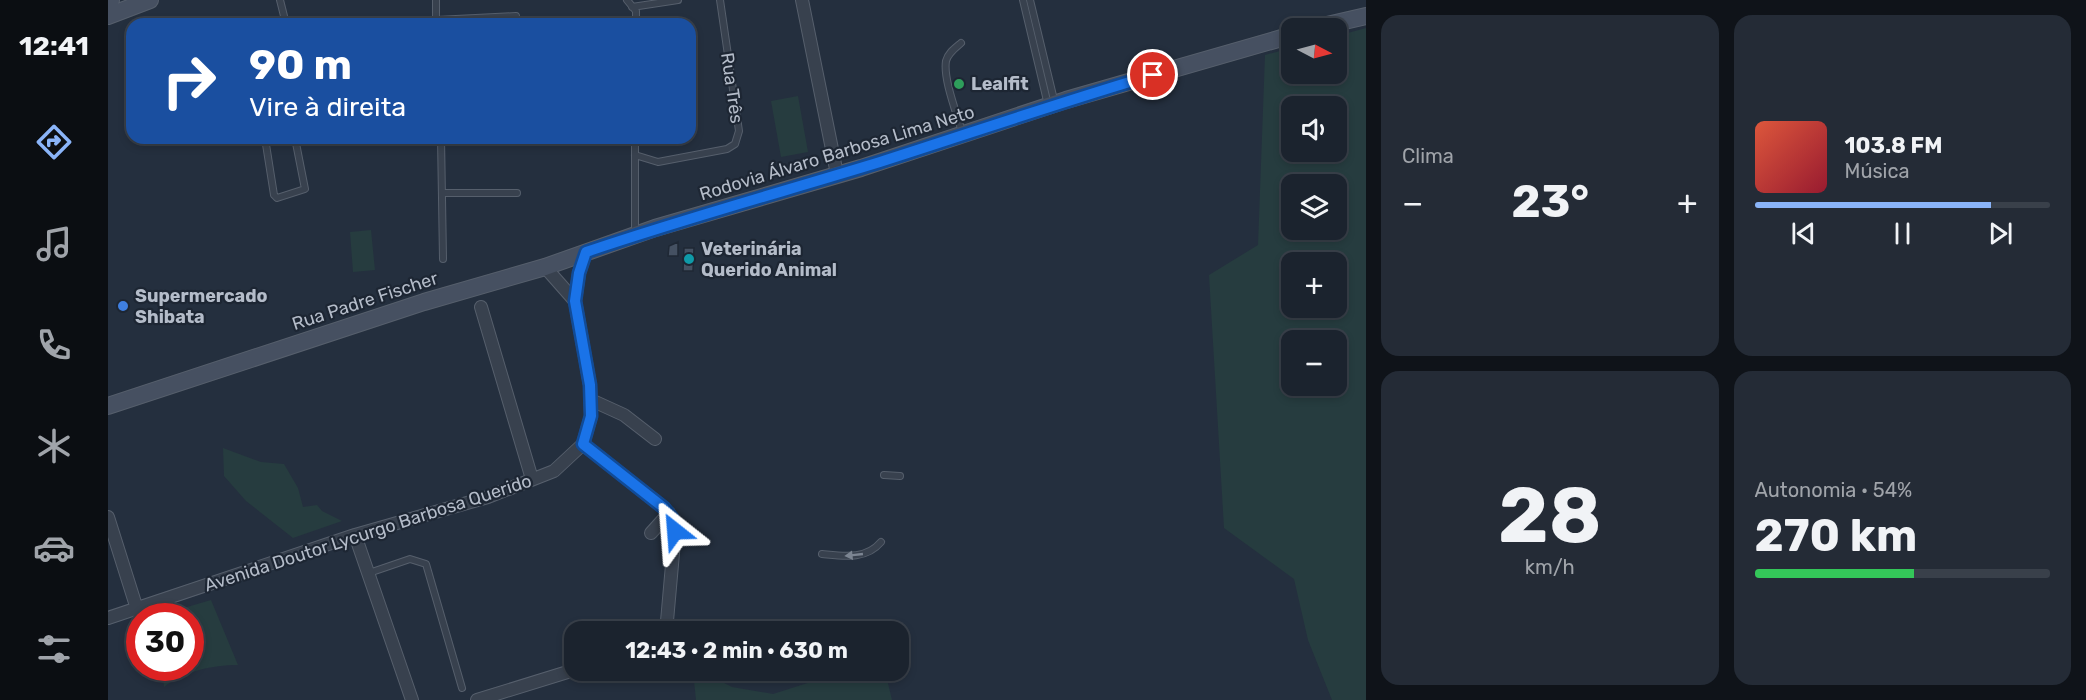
<!DOCTYPE html>
<html lang="pt">
<head>
<meta charset="utf-8">
<style>
	:root { --surface:#1b232e; --page:#242b36; --text:#f1f3f6; --muted:#a0a4aa; --line:#39404a; --accent:#8ab4f8 }
	body { margin:0; font-family:Rubik,sans-serif; background:var(--page); color:var(--text); height:100vh; display:flex; flex-direction:column; font-size:22px; white-space:nowrap }
	* { box-sizing:border-box; margin:0 }
	p { font-size:20px; color:var(--muted) }
	.icon { flex:none; width:33px; height:33px; fill:none; stroke:currentColor; stroke-width:2; stroke-linecap:round; stroke-linejoin:round }
	.map { position:relative; flex:1; overflow:hidden }
	.details { display:flex; flex-direction:column; gap:15px; padding:15px; background:#0f1319; width:720px }
	.details>* { flex:none }
	.hud { position:absolute; left:18px; top:18px; width:570px; height:126px; border-radius:18px; box-shadow:0 3px 9px #0003,0 0 0 2px var(--line); background:#1a4fa0; color:#fff; overflow:hidden }
	.needle { width:39px; rotate:96deg }
	.controls { position:absolute; left:1173px; top:18px; display:grid; gap:12px }
	.controls a { display:grid; place-items:center; width:66px; height:66px; border-radius:12px; background:var(--surface); box-shadow:0 3px 9px #0003,0 0 0 2px var(--line); font-size:30px }
	.speed { position:absolute; left:18px; top:603px; display:flex; gap:12px; font-size:30px; font-weight:700; text-align:center }
	.speed>* { display:grid; place-content:center; width:78px; height:78px; border-radius:50%; background:var(--surface); box-shadow:0 3px 9px #0003,0 0 0 2px var(--line); line-height:1 }
	.speed .limit { border:9px solid #d22; background:#fff; color:#111 }
	.pin { position:absolute; display:grid; place-items:center; width:51px; height:51px; color:#fff; margin:-26px; border:3px solid #fff; border-radius:50%; box-shadow:0 2px 6px #0007 }
	.me { position:absolute; width:66px; margin:-33px; rotate:332deg; stroke-linejoin:round; filter:drop-shadow(0 0 4px #0008) }
	.turn { display:flex; align-items:center; gap:21px; height:126px; padding:0 24px; font-size:27px }
	.turn .icon { width:78px; height:78px; stroke-width:2.5 }
	.turn b { display:block; font-size:42px; line-height:51px }
	.big { font-size:45px; font-weight:700; line-height:1.1 }
	.details .tile { flex:1; display:flex; flex-direction:column; justify-content:center; gap:9px; min-width:0; padding:0 21px; border-radius:18px; background:var(--page) }
	.details .dial { align-items:center; gap:0 }
	.dial b { font-size:78px; line-height:1 }
	.song { display:flex; align-items:center; gap:18px }
	.cover { width:72px; height:72px; border-radius:9px; background:linear-gradient(135deg,hsl(10 70% 55%),hsl(350 70% 35%)) }
	.played { height:6px; border-radius:3px; background:linear-gradient(90deg,var(--accent) 80%,var(--line) 80%) }
	.keys { display:flex; justify-content:space-around; direction:ltr }
	.heat { display:flex; justify-content:space-between; align-items:center; font-size:33px; direction:ltr }
	.charge { height:9px; border-radius:4px; background:linear-gradient(90deg,#34c759 54%,var(--line) 0) }
	.details .tiles { flex:1; display:grid; gap:15px; grid-template-columns:repeat(2,1fr) }
	.trip { position:absolute; left:456px; top:621px; width:345px; height:60px; border-radius:18px; background:var(--surface); box-shadow:0 3px 9px #0003,0 0 0 2px var(--line); font-weight:700; line-height:60px; text-align:center }
	main { display:flex; flex:1; min-height:0 }
	.menu { display:flex; flex-direction:column; width:108px; justify-content:space-around; align-items:center; background:#0b0e12; color:var(--muted) }
	.menu .icon { width:42px; height:42px }
	.menu .selected { color:var(--accent) }
	.menu b { font-size:27px; color:var(--text) }
	.map>svg:first-child { display:block }
</style>
</head>
<body>
<main>
<nav class="menu">
<b>12:41</b>
<svg class="icon selected" aria-label="directions" viewBox="0 0 24 24"><path d="M12 3l9 9-9 9-9-9zM9 14v-3h6M13 9l2 2-2 2"/></svg>
<svg class="icon" aria-label="music" viewBox="0 0 24 24"><path d="M9 18V5l10-2v13"/><circle cx="6" cy="18" r="3"/><circle cx="16" cy="16" r="3"/></svg>
<svg class="icon" aria-label="phone" viewBox="0 0 24 24"><path d="M5 4h4l2 5-3 2q2 4 5 5l2-3 5 2v4C11 20 4 13 5 4z"/></svg>
<svg class="icon" aria-label="climate" viewBox="0 0 24 24"><path d="M12 3v18M4 7l16 10M4 17L20 7"/></svg>
<svg class="icon" aria-label="car" viewBox="0 0 24 24"><path d="M5 17H2v-5l4-1 3-4h7l3 4 3 1v5h-3M9 17h6M6 11h13"/><circle cx="7" cy="17" r="2"/><circle cx="17" cy="17" r="2"/></svg>
<svg class="icon" aria-label="filters" viewBox="0 0 24 24"><path d="M4 7h16M4 17h16"/><circle cx="9" cy="7" r="2"/><circle cx="15" cy="17" r="2"/></svg>
</nav>
<div class="map">
<svg width="1258" height="700" viewBox="0 0 1258 700">
	<rect width="100%" height="100%" fill="#242f3e"/>
	<path fill="#263c3f" fill-rule="evenodd" d="M1258,28V700H1224L1200,640L1186,579L1116,528L1101,275L1150,245L1157,55L1183,48L1184,74H1228L1229,36ZM1228,106V152H1184V106ZM1228,184V230H1184V184ZM1228,262V308H1184V262ZM1228,340V386H1184V340Z
		M690,96L700,152L673,157L663,101Z
		M263,230L267,270L245,272L242,232Z
		M115,448L153,462L176,464L190,488L195,507L209,505L214,511L234,521L185,538L138,501L116,476Z
		M103,600L130,665C104,665 77,671 56,687L54,668H82V616H59L62,612Z
		M585,671H592L624,687L665,694L706,681L713,671H777L784,700H588Z"/>
	<path fill="#455162" stroke="#1f2835" stroke-width="1.5" d="M570,242V256H560L561,246Z
		M576,248H586L585,271H575Z"/>
	<g fill="none" stroke-linecap="round" stroke-linejoin="round">
		<defs>
			<path id="lane" d="M172,0L178,24
				M328,0V23
				M519,0L528,11V24
				M915,0L940,105
				M922,0L947,104
				M524,7L570,0
				M328,20L408,16
				M853,43C847,48 840,53 838,61C835,79 849,114 854,132
				M157,138L166,195L169,198L197,189L187,138
				M333,138L335,259
				M527,138V234
				M527,155L550,162L619,149L627,144L631,131L612,0
				M334,193H409
				M776,475L792,476
				M714,554C735,556 758,560 773,542
				M261,573L302,559L318,564L354,688"/>
			<path id="street" d="M694,0L729,174
				M437,267L467,301
				M373,307L424,479
				M483,400L516,415L547,439
				M475,444L556,508L564,518L567,531L559,621
				M0,517L29,609
				M543,533L561,513
				M247,535L304,700
				M0,618L247,535L380,497L446,471L475,444L483,416L482,385L467,301L471,273L478,252
				M369,700L466,670"/>
			<path id="secondary" d="M0,1L3,0
				M0,16L42,0
				M1206,28L1258,16
				M0,406L316,302L437,267L547,228L753,168L958,100L1184,35"/>
		</defs>
		<use href="#lane" stroke="#565f6c" stroke-width="8"/>
		<use href="#street" stroke="#565f6c" stroke-width="14"/>
		<use href="#secondary" stroke="#565f6c" stroke-width="18"/>
		<use href="#lane" stroke="#38414e" stroke-width="6"/>
		<use href="#street" stroke="#38414e" stroke-width="12"/>
		<use href="#secondary" stroke="#465061" stroke-width="16"/>
	</g>
	<defs><path id="oneway-solid" d="M-6-.8H1V-3.2L6.5 0L1 3.2V.8H-6Z" transform="scale(1.5)"/></defs>
	<use fill="#7c8592" href="#oneway-solid" transform="translate(746 555) rotate(174)"/>
	<g fill="none" stroke-linecap="round" stroke-linejoin="round">
		<defs>
			<path id="route" d="M567,531L564,518L556,508L475,444L483,416L482,385L467,301L471,273L478,252C575,219 674,192 772,162C863,133 953,102 1045,75"/>
		</defs>
		<use href="#route" stroke="#114b97" stroke-width="15"/>
		<use href="#route" stroke="#1a73e8" stroke-width="10"/>
	</g>
	<circle fill="#2e9e5b" stroke="#1d2633" stroke-width="2" cx="851" cy="84" r="6"/>
	<circle fill="#0f9aa8" stroke="#1d2633" stroke-width="2" cx="581" cy="259" r="6"/>
	<circle fill="#3f7fe0" stroke="#1d2633" stroke-width="2" cx="15" cy="306" r="6"/>
	<g text-anchor="middle" dominant-baseline="central" stroke-width="4.5" stroke-linejoin="round" paint-order="stroke">
		<g font-size="18" font-weight="bold" fill="#b4bcc9" stroke="#1d2633" text-anchor="start">
			<text x="863" y="84">Lealfit</text>
			<text x="593" y="249">Veterinária<tspan x="593" dy="21">Querido Animal</tspan></text>
			<text x="27" y="296">Supermercado<tspan x="27" dy="21">Shibata</tspan></text>
		</g>
		<g font-size="18" fill="#b4bcc9" stroke="#1d2633">
			<text transform="translate(624 88) rotate(82)">Rua Três</text>
			<text transform="translate(729 153) rotate(-17)">Rodovia Álvaro Barbosa Lima Neto</text>
			<text transform="translate(257 301) rotate(-18)">Rua Padre Fischer</text>
			<text transform="translate(260 533) rotate(-18)">Avenida Doutor Lycurgo Barbosa Querido</text>
		</g>
	</g>
</svg>
<div class="controls">
<a><svg class="needle" viewBox="-14 -14 28 28"><path d="M0-13l5 13h-10z" fill="#e53935"/><path d="M0 13l5-13h-10z" fill="#a0a4aa"/></svg></a>
<a><svg class="icon" aria-label="sound" viewBox="0 0 24 24"><path d="M4 9h4l5-4v14l-5-4H4zM17 9q2 3 0 6"/></svg></a>
<a><svg class="icon" aria-label="layers" viewBox="0 0 24 24"><path d="M12 4l9 5-9 5-9-5zM3 14l9 5 9-5"/></svg></a>
<a>+</a>
<a>−</a>
</div>
<div class="speed"><div class="limit">30</div></div>
<div class="pin" style="left:1045px;top:75px;background:#d93025"><svg class="icon" aria-label="arrive" viewBox="0 0 24 24"><path d="M6 21V4h12l-3 4 3 4H6"/></svg></div>
<svg class="me" style="left:567px;top:531px" viewBox="-20 -20 40 40"><path d="M0-17L14 15 0 8-14 15z" fill="#1a73e8" stroke="#fff" stroke-width="4"/></svg>
<div class="trip">12:43 · 2 min · 630 m</div>
<div class="hud">
<div class="turn"><svg class="icon" aria-label="right" viewBox="0 0 24 24"><path d="M7 20v-9h11M14 6l5 5-5 5"/></svg><div><b>90 m</b>Vire à direita</div></div>
</div>
</div>
<section class="details">
<div class="tiles">
<div class="tile"><p>Clima</p>
<div class="heat"><a>−</a><b class="big">23°</b><a>+</a></div>
</div>
<div class="tile">
<div class="song"><i class="cover"></i><div><b>103.8 FM</b><p>Música</p></div></div>
<div class="played"></div>
<div class="keys"><svg class="icon" aria-label="previous" viewBox="0 0 24 24"><path d="M18 5L8 12l10 7zM5 5v14"/></svg><svg class="icon" aria-label="pause" viewBox="0 0 24 24"><path d="M8 5v14M16 5v14"/></svg><svg class="icon" aria-label="next" viewBox="0 0 24 24"><path d="M6 5l10 7-10 7zM19 5v14"/></svg></div>
</div>
<div class="tile dial"><b>28</b><p>km/h</p></div>
<div class="tile"><p>Autonomia · 54%</p><b class="big">270 km</b><div class="charge"></div></div>
</div>
</section>
</main>
</body>
</html>
